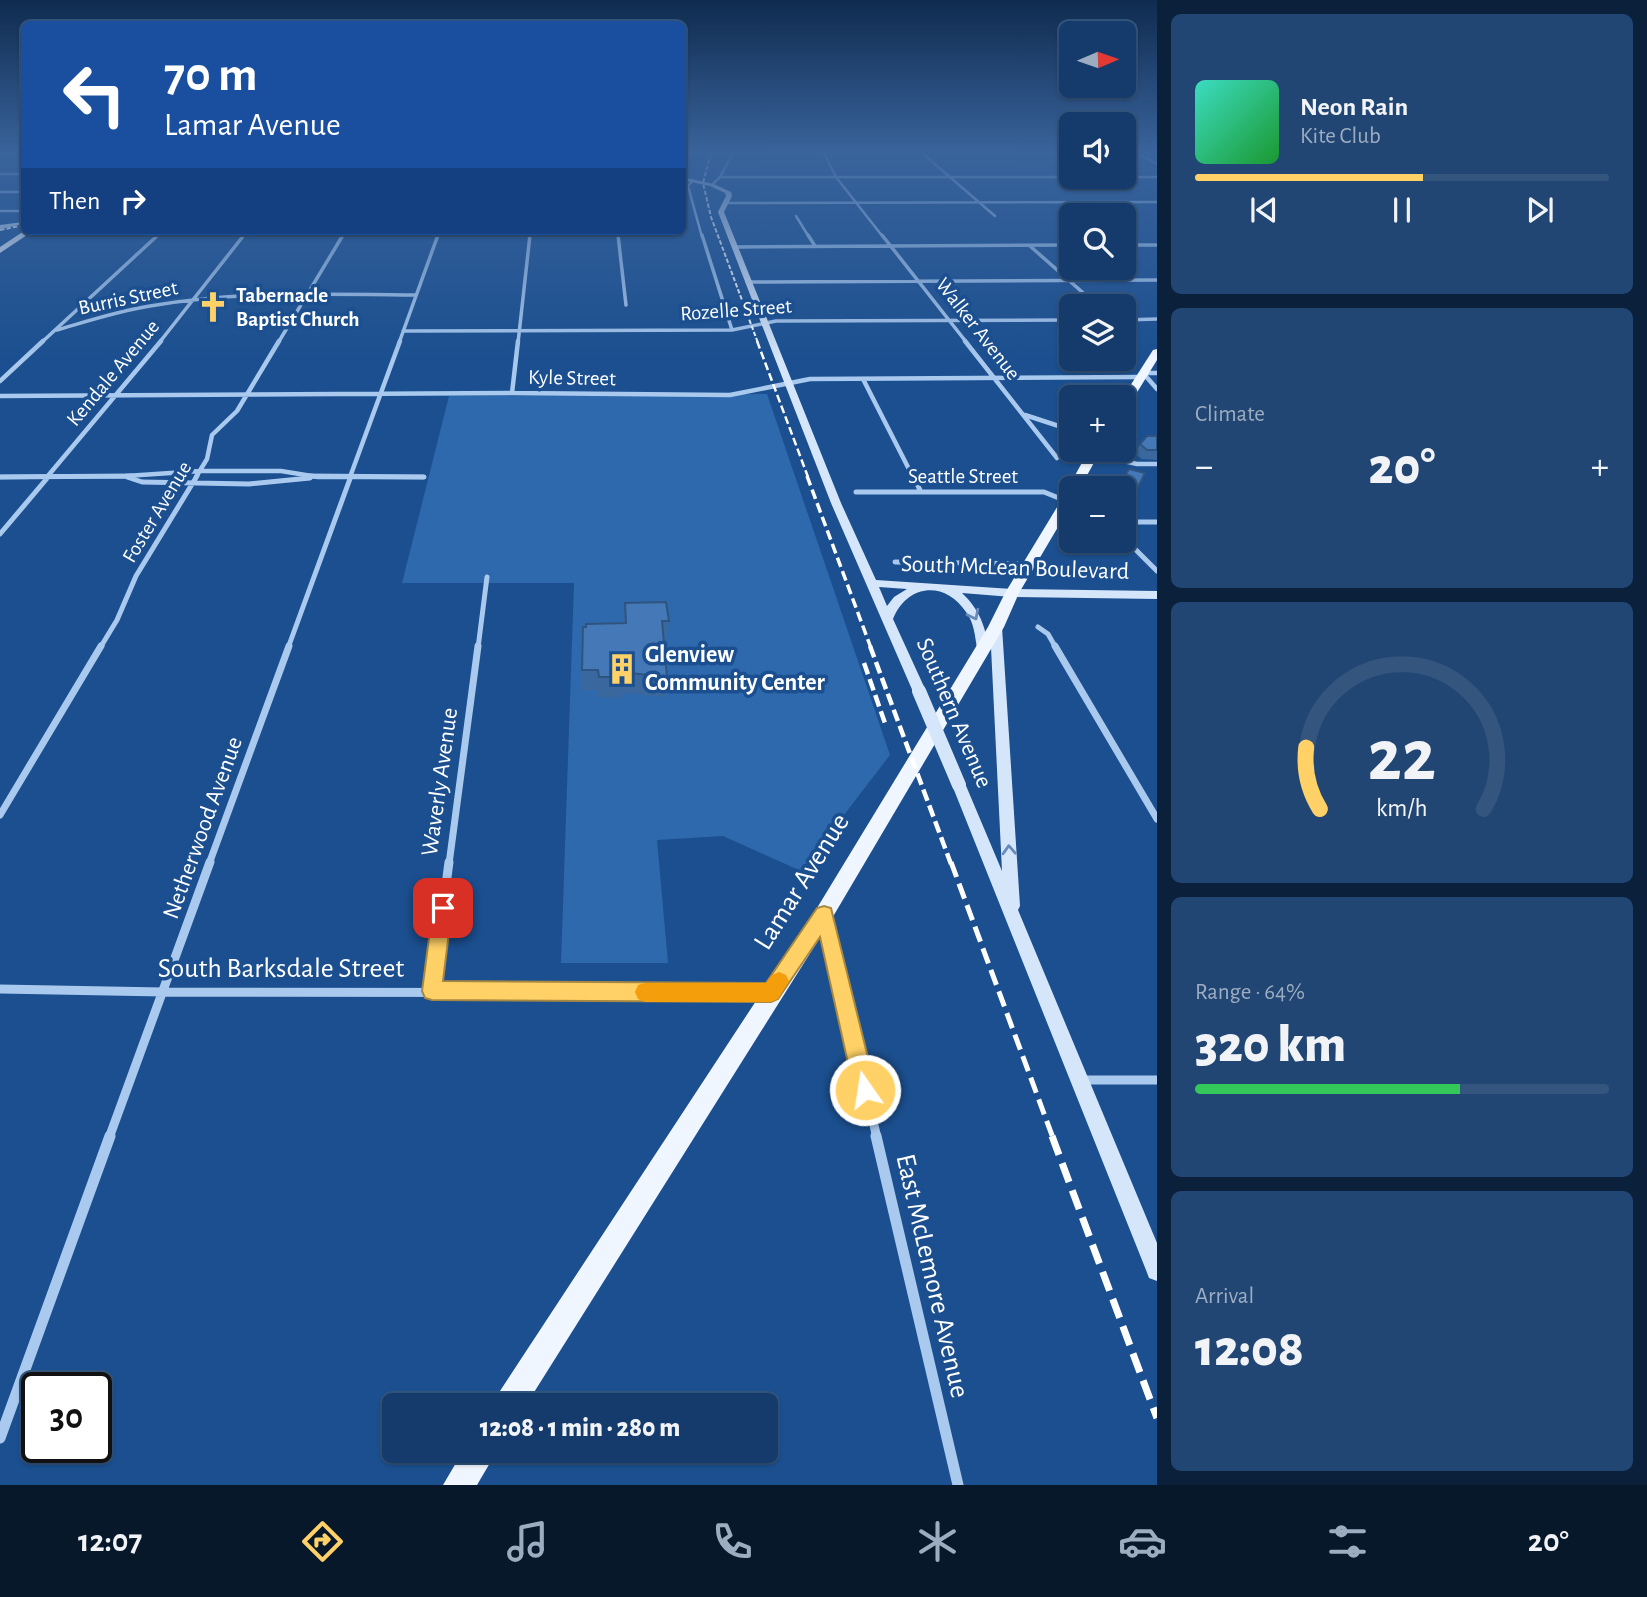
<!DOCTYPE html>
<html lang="en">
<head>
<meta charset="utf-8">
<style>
	:root { --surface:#143b6b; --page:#214673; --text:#f1f3f6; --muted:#9dadc1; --line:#33557e; --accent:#ffd166 }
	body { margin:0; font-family:"Alegreya Sans",sans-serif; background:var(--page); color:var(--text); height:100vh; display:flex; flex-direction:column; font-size:26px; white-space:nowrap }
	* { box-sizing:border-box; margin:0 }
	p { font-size:23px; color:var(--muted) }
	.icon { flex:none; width:38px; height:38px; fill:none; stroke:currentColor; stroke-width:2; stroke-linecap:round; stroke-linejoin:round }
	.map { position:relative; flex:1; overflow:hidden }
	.drawer { display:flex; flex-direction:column; gap:14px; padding:14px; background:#0b203b; width:490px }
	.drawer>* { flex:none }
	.hud { position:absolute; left:21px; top:21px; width:665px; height:214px; border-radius:10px; box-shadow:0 2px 5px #0004,0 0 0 2px var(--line); background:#1a4fa0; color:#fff; overflow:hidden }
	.needle { width:46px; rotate:88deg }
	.controls { position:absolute; left:1059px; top:21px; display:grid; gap:14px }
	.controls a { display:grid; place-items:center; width:77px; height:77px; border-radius:10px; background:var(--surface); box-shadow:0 2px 5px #0004,0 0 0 2px var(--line); font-size:35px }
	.speed { position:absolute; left:21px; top:1372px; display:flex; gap:14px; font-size:35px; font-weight:700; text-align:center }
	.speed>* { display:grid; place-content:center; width:91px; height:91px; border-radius:50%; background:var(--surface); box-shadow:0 2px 5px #0004,0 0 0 2px var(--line); line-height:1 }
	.speed .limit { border:4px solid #111; border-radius:10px; background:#fff; color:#111 }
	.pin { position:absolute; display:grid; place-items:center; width:60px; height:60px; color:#fff; margin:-30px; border-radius:14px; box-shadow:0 4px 10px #0006 }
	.me { position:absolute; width:77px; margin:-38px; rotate:347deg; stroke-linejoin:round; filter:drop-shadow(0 0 5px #0008) }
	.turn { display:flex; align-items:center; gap:24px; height:147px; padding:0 28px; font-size:32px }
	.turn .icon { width:91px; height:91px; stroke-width:2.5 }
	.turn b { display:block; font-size:49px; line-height:60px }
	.then { display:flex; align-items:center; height:66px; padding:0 28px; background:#0003; gap:14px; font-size:26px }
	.big { font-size:52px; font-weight:800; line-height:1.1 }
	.drawer .widget { flex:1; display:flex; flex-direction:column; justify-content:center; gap:10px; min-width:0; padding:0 24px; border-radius:10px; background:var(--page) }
	.drawer .dial { align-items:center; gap:0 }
	.dial svg { height:182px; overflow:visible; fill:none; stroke:var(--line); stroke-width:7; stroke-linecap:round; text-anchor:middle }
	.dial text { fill:var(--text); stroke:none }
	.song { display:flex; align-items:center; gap:21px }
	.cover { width:84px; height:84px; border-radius:10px; background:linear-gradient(135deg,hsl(170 70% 55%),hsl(130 70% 35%)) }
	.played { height:7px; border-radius:4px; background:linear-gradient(90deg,var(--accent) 55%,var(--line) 55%) }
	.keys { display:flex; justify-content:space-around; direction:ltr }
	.heat { display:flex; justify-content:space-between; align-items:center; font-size:38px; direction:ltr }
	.charge { height:10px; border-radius:5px; background:linear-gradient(90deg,#34c759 64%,var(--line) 0) }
	.trip { position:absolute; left:382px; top:1393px; width:396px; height:70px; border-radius:10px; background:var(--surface); box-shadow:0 2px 5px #0004,0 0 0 2px var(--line); font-weight:800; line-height:70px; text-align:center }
	.tab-bar { display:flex; height:112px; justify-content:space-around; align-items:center; background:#08182b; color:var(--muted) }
	.tab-bar .icon { width:49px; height:49px }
	.tab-bar .on { color:var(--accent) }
	.tab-bar b { font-size:32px; color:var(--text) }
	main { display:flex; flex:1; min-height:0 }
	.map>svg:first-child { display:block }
</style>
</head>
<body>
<main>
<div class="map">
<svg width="1157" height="1485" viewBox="0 0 1157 1485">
	<rect width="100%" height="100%" fill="#1b4f8f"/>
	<path fill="#2e69ad" d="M767,394L890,755L801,871L723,836L657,840L668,963H561L574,583H402L449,396Z"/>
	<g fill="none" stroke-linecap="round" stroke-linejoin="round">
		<path stroke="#9cc4f0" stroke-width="2" d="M0,155L13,153"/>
		<path stroke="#a9c9ee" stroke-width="2.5" d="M824,153L836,177L883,237
			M922,153L995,216
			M1137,153L1157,164
			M0,174H24
			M720,177H1071
			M1124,177H1157
			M693,180L688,186L702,237
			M712,185L720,177L733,153
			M0,192H24
			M724,203L1157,202
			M0,211H24
			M796,216L809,237
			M617,231L618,237
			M156,237L163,231
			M242,237L247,231
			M342,237L346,231
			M438,237L440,231
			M529,237L530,231"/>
		<path stroke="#a9c9ee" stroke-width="3.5" d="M618,235L626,305
			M702,235L732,330
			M808,235L815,246
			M882,235L967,343
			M1124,245H1157
			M1030,246L1098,306
			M734,247L1071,245
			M747,282L1157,280
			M1124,320L1157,319
			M57,330C88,321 118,311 150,306C238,291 327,294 416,295
			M403,331L732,330L776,321L1071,320
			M41,343L158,235
			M159,343L244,235
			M278,343L343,235
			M399,343L438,235
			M518,343L530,235"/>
		<path stroke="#a9c9ee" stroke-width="4.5" d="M965,341L1057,458
			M1143,373L1157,389
			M1143,373H1157
			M863,379L913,477
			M0,381L43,341
			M512,393L518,341
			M0,396L512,393L730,395L810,379L1141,377
			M1025,415L1071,430
			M1092,454L1137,464H1157
			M0,477L126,476L200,471H281L318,477H424
			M47,477L161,341
			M196,477L207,459L212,435L237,411L279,341
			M350,477L400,341"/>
		<path stroke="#a9c9ee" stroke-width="5" d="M309,476L424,477
			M913,476L921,492
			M0,477L132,476
			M127,477L142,482L249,484L310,478
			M856,492H1044L1071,503
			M1124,522H1157
			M0,534L49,476
			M1124,538L1157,571
			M895,562L1030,564
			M1038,627L1048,634L1056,648
			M100,648L117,620L136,576L197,476
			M288,648L351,476
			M478,648L487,577"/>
		<path stroke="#a9c9ee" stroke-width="7" d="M1055,646L1157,819
			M0,815L101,646
			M209,864L289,646
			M449,864L478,646"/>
		<path stroke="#a9c9ee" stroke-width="9" d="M825,918L877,1138
			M0,989L163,992L771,993
			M432,991L449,862
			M1081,1080H1157
			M109,1138L210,862"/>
		<path stroke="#a9c9ee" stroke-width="11" d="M876,1136L958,1485
			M0,1438L110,1136"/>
		<path fill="#d6e6fa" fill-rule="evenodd" d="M682,177L714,184L731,192L732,196L724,212L841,503L876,580L1012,589L1157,591V599L1012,597L962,593C980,610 985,626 989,649L983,653L977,649C975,636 974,622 966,612C945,580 907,584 893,619L926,691L924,694H914L831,503L718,212L726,196L725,193L710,186L682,180ZM879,587L907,589L894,597L887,606Z
			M23,222V224L0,229V225Z
			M996,623L1002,627L1020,906L1018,910L1157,1243V1281L1149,1278L1146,1270L952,785L954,781H964L1002,871L990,627Z"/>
		<path fill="#f0f6ff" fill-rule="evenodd" d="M24,231H33L0,253V247Z
			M1157,349V360L1128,407L1124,408L1123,397L1153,350Z
			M1089,450H1101L1080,488H1071V505L1019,593L1004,627L831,920L526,1405H494L498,1394L817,908L988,627L1005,593L1065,494L1070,491L1068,488Z
			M463,1451H497L477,1485H443Z"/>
		<path stroke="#fff" stroke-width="2" stroke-dasharray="4.5 2" stroke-linecap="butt" d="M711,153L703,183L711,217L758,343
			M0,230L24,225"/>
		<path stroke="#fff" stroke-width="2.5" stroke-dasharray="8 3.5" stroke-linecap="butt" d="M757,341L808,477"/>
		<path stroke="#fff" stroke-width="3.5" stroke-dasharray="10 4.5" stroke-linecap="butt" d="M807,476L871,648"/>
		<path stroke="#fff" stroke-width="4.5" stroke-dasharray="12 5" stroke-linecap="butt" d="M870,646L951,864
			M864,663L886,726"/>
		<path stroke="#fff" stroke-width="5" stroke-dasharray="16 7" stroke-linecap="butt" d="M951,862L1053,1138"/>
		<path stroke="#fff" stroke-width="7" stroke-dasharray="20 9" stroke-linecap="butt" d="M1052,1136L1157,1418"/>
		<path stroke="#d6e6fa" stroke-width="14" d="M919,691L959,785"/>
	</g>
	<path fill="#3a679d" d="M1157,436V460L1142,459L1135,454L1140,444Z
		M1129,469L1145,473L1132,499L1124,497V488H1117Z
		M625,603L669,621L666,641H664L667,677L665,697L621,693V698L598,697L597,690L582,691V670L586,627L624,623Z"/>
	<path fill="#4478b7" stroke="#305480" stroke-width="2" d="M1147,436H1157V450H1147L1140,444Z
		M1129,469L1145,473L1137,489L1120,484Z
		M666,602L669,621H662L667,677L622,672V677H599L598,670H582L583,627H586V624L626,623L625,603Z"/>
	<defs><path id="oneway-chevron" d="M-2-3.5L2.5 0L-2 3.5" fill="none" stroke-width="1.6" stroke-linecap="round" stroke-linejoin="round" transform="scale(1.75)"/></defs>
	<g stroke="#668bba">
		<use href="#oneway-chevron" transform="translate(974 615) rotate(63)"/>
		<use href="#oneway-chevron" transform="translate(1009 850) rotate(-93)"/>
	</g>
	<linearGradient id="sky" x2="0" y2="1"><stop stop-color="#0f2b4f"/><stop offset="0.42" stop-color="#39639b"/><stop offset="1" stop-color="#39639b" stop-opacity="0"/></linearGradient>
	<rect width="1157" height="361" fill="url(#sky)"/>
	<path fill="#ffd166" stroke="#a68842" stroke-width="2" d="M443,900L450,902L452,908L443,981L766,983L817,908L824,906L831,908L876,1090L873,1098L865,1101L858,1098L854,1090L820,937L778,999L771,1002L432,1000L425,998L422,991L433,908L436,902Z"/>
	<path fill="#f59e0b" d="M779,972L786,975L789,981L778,999L771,1002H645L638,999L635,992L638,985L645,983H766L772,975Z"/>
	<defs>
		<symbol id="church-bare" viewBox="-9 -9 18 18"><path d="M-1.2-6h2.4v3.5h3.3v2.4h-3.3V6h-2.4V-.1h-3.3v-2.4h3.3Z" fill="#ffd166" stroke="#1b4f8f" stroke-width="2.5" paint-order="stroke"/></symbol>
		<symbol id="building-bare" viewBox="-9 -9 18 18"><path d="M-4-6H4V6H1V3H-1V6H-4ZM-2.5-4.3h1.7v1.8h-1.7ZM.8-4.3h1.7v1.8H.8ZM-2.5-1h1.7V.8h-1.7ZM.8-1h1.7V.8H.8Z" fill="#ffd166" stroke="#1b4f8f" stroke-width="2.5" paint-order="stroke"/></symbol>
	</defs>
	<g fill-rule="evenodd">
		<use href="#church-bare" x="191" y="285" width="44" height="44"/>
		<use href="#building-bare" x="600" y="647" width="44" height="44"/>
	</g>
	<g text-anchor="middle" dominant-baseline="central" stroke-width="7" stroke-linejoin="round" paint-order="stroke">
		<g font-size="21" font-weight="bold" fill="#fff" stroke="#1b4f8f" text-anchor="start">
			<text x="236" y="295">Tabernacle<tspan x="236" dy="24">Baptist Church</tspan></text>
		</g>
		<g font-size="21" fill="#fff" stroke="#1b4f8f">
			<text transform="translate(128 298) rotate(-12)">Burris Street</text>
			<text transform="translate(736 310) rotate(-4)">Rozelle Street</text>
			<text transform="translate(978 329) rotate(52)">Walker Avenue</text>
			<text transform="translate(113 373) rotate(-50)">Kendale Avenue</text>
			<text transform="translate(572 378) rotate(1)">Kyle Street</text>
			<text x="963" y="476">Seattle Street</text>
			<text transform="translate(157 512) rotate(-59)">Foster Avenue</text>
		</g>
		<g font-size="24" fill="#fff" stroke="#1b4f8f">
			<text transform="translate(1015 568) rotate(2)">South McLean Boulevard</text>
			<text transform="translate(954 713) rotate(67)">Southern Avenue</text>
			<text transform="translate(440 782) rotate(-82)">Waverly Avenue</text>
			<text transform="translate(203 828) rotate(-70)">Netherwood Avenue</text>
		</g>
		<g font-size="24" font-weight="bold" fill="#fff" stroke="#1b4f8f" text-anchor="start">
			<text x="645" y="655">Glenview<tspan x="645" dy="28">Community Center</tspan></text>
		</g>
		<g font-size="28" fill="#fff" stroke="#1b4f8f">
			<text transform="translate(802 882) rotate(-58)">Lamar Avenue</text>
			<text x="281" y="969">South Barksdale Street</text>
			<text transform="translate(932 1276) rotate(77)">East McLemore Avenue</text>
		</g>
	</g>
</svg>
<div class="controls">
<a><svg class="needle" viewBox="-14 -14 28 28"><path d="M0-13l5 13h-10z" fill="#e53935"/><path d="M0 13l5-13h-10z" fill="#9dadc1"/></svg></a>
<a><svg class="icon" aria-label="sound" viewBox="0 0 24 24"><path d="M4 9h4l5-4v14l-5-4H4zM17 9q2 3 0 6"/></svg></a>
<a><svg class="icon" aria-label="search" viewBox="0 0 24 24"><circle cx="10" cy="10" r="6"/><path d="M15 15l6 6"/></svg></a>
<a><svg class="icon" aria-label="layers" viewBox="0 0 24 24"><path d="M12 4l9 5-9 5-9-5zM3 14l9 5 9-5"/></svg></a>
<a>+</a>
<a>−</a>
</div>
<div class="speed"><div class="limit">30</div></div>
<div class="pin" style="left:443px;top:908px;background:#d93025"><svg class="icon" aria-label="arrive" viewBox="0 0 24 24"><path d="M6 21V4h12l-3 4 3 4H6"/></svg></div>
<svg class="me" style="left:865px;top:1090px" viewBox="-20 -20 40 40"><circle r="17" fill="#ffd166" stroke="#fff" stroke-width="3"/><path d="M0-11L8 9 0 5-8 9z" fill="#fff"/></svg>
<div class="trip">12:08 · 1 min · 280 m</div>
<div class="hud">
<div class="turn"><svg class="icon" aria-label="left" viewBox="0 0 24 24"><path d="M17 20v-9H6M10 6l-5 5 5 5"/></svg><div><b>70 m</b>Lamar Avenue</div></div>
<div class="then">Then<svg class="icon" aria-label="right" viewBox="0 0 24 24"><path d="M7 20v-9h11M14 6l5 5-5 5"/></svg></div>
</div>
</div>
<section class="drawer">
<div class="widget">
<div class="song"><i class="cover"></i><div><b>Neon Rain</b><p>Kite Club</p></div></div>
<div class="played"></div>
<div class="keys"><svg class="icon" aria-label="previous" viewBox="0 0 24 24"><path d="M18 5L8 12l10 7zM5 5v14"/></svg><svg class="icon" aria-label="pause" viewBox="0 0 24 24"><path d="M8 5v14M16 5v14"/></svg><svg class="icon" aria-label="next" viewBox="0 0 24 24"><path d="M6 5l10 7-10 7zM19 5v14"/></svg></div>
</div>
<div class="widget"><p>Climate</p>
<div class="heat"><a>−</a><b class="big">20°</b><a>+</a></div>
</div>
<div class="widget dial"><svg viewBox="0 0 100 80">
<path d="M14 69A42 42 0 1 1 86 69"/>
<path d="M14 69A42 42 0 0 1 8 42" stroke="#ffd166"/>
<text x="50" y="56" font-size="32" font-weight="700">22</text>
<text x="50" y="72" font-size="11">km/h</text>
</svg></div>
<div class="widget"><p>Range · 64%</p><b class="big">320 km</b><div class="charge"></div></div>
<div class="widget"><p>Arrival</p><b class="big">12:08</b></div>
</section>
</main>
<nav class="tab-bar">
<b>12:07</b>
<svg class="icon on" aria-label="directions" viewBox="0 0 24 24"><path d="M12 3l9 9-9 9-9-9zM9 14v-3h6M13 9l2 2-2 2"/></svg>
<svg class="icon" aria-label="music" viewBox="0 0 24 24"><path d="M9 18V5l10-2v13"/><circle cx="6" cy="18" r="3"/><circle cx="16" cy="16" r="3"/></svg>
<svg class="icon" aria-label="phone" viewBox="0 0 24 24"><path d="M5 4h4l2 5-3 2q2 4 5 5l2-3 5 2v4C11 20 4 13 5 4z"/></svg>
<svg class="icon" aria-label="climate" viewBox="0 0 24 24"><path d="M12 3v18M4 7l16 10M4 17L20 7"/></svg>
<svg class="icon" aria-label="car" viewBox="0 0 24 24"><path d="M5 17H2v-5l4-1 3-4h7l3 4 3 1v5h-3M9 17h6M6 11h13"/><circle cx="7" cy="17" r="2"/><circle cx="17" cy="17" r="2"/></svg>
<svg class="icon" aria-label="filters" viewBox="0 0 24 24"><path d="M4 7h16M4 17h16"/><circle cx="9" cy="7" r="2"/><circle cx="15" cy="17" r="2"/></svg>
<b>20°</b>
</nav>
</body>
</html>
